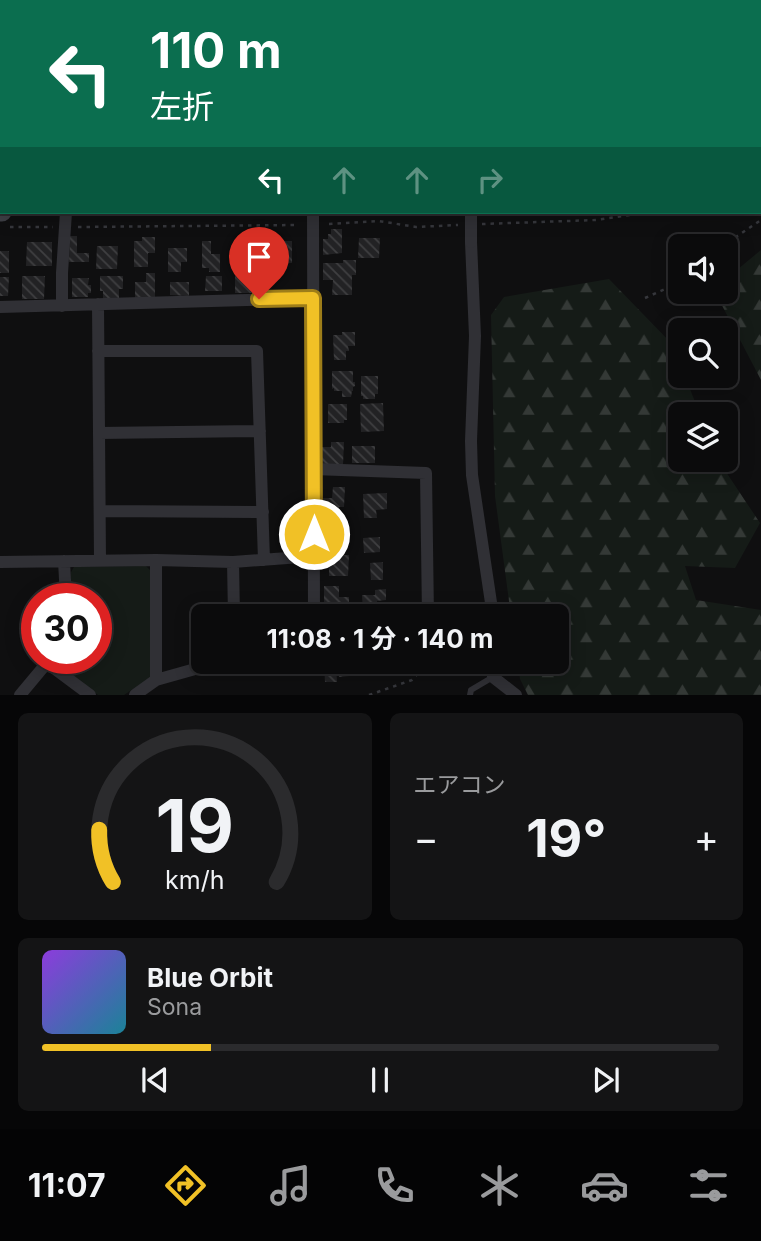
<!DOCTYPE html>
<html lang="ja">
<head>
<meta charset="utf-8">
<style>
	:root { --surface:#0b0b0c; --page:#141415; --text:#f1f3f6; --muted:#9a9b9d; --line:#2b2b2d; --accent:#f1c126 }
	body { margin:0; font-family:Inter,"Noto Sans JP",sans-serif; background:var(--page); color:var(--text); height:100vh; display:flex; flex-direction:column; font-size:26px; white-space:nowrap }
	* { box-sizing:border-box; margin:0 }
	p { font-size:23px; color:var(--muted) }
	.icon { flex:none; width:38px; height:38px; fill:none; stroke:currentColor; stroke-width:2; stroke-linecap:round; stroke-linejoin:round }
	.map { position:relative; height:695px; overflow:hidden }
	.side { display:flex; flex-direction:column; gap:18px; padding:18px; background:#060607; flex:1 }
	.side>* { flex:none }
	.hud { position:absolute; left:0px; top:0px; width:761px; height:214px; box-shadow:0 4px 18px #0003,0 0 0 2px var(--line); background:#0b6e4f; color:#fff; overflow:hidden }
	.buttons { position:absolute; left:668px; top:234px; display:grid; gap:14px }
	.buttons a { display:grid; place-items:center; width:70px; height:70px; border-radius:10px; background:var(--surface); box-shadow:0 4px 18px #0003,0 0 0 2px var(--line); font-size:35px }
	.speed { position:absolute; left:21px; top:583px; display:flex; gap:14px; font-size:35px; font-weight:700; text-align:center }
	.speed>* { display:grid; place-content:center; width:91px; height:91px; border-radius:50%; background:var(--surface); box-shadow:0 4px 18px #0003,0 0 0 2px var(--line); line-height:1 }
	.speed .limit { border:10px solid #d22; background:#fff; color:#111 }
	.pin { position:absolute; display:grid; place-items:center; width:60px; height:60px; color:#fff; margin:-72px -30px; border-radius:50% 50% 50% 0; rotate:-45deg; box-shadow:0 0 7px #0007 }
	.pin .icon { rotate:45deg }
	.me { position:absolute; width:77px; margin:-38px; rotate:0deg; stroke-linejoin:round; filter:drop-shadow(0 0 5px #0008) }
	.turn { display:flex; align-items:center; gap:24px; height:147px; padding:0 35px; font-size:32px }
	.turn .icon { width:91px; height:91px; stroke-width:2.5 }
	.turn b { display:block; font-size:49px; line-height:60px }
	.lanes { display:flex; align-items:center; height:66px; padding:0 35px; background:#0003; justify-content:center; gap:35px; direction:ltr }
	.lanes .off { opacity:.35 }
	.big { font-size:52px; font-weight:700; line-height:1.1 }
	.side .widget { flex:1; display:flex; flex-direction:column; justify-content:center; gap:10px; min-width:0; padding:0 24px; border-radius:10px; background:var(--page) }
	.side .dial { align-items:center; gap:0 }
	.dial svg { height:182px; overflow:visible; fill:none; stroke:var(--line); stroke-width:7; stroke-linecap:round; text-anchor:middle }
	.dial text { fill:var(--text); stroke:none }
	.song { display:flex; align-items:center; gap:21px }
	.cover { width:84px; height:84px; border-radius:10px; background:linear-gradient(135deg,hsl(270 70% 55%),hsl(190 70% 35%)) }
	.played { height:7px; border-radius:4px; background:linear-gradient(90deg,var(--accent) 25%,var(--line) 25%) }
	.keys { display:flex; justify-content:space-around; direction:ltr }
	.heat { display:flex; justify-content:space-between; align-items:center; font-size:38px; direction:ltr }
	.side .tiles { flex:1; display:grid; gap:18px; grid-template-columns:1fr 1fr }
	.widget:last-child { grid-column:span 2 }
	.trip { position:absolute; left:191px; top:604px; width:378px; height:70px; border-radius:10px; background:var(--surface); box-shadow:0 4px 18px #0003,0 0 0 2px var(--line); font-weight:700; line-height:70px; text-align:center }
	.tabs { display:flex; height:112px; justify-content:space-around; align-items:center; background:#040405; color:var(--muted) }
	.tabs .icon { width:49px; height:49px }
	.tabs .on { color:var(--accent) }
	.tabs b { font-size:32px; color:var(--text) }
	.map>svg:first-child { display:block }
</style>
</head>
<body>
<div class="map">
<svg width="761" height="695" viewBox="0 0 761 695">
	<defs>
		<pattern id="forest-firs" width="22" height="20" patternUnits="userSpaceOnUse" patternTransform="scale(1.75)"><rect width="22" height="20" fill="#151b17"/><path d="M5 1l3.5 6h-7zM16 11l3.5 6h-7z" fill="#343936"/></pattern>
		<pattern id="building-back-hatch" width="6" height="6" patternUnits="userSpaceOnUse" patternTransform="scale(1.75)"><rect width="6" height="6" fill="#222224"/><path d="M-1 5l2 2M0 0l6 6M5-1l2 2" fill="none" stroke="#3f3f41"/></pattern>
	</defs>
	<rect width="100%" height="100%" fill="#0f0f10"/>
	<path fill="#151b17" d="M146,566L151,571L150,678L124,695H98L60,666L61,658H96V598H71V572L74,567Z"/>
	<path fill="url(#forest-firs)" d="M761,250V380L715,292H726V279Z
		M609,279L673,345L681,366V376H685L700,415H681V460H718L760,523L735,568L685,566L696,600L761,610V695H528L520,679L518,662H556V616H511L495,496L491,315L504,297Z"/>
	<path fill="url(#building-back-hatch)" d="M331,229H342V253L323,255V239H328V234H331Z
		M70,236H77V253H89V262H69Z
		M142,237H155V253H148V267H134V241H142Z
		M359,238H380L379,258H358Z
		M202,241H211V254H220V272H209V268H202Z
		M283,241H292V263H270V247H283Z
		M27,242H52V266H26Z
		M239,245H253V263H238Z
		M97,246H118L117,269H96Z
		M168,248H187V262H181V272H168Z
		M0,251H9V273H0Z
		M343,260H356V275H352V295H332L333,280H323V263H343Z
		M245,270H260V293H235V274H245Z
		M146,273H155V298H135V282H146Z
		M22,276H45L44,299H22Z
		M100,276H123V289H119V300H103V291H100Z
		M206,276H222V291H205Z
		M0,277H9L8,296H0Z
		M72,278H89L88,285H91V293H88V297H72Z
		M170,282H189V296L170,295Z
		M342,332H355V346H348L349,351H346V360H334L333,335H342Z
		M332,371H353V382H355V386L353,387V391H352L351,397H342V391H334V388L332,389Z
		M361,376H378V394H375V399H363V396H361Z
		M383,403L384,431L361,432L360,404Z
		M328,404H347V420H344V423H328Z
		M331,442H344L343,465L322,464V447H331Z
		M352,446H375V463H352Z
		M333,487H345L344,507H339V518H321V498H332Z
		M387,493V509L376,510L377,518H364L363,494Z
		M333,520H347V550H325V527H333Z
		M380,537V552L364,553L363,538Z
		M329,555H349L348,576H329Z
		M383,562V580H371L370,563Z
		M324,586H339V597H349V611H324Z
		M386,589V600L377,601L378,612L363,613L362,595H375V590Z
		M338,662H348L349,676L339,677Z
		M362,662H384V665L376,666V674L363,675Z
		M324,664H336L337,682H325Z"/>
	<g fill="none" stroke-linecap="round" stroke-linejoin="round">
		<path stroke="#36373c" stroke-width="2.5" stroke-dasharray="3.5 5" stroke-linecap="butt" d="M760,141L761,139
			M329,224L379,221L416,227L458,225
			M482,224L596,220L651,212
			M10,227H53
			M78,227L299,225
			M721,247L761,220
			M645,298L665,289L681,279
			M369,695L412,680L428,662"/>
		<path stroke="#303035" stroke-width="6" d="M470,695L471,690L493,677"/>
		<path stroke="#303035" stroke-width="12" d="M73,0V2
			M154,0V2
			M232,0V2
			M311,0V2
			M723,0V2
			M552,2L555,0
			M760,37H761
			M0,119H2
			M313,212L314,616
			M471,242L475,336L471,441L472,475L493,616
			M98,304L100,560
			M62,306V273L66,212
			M0,307L313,298
			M98,351H257L264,560
			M99,433L260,431
			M313,469L426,473L428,616
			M100,511L263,512
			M156,560V680
			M64,561L66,598
			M0,562L156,560L233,562L314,556
			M233,562L234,616
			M494,662L493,677L516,695
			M47,663L90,695
			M20,695L51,658
			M135,695L156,680L220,662"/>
		<path stroke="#303035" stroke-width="16" d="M399,0V2
			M420,0L421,2"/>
		<path stroke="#3e3f45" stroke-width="19" d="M760,176H761
			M0,212H2"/>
		<path stroke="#303035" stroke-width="12" d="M471,242V212"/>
	</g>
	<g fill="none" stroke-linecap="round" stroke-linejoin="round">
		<defs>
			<path id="route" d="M259,299L313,298L314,534"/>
		</defs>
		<use href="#route" stroke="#9d7d19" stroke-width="18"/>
		<use href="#route" stroke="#f1c126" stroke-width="12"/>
	</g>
</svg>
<div class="buttons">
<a><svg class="icon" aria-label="sound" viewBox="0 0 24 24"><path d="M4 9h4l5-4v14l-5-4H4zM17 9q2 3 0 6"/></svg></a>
<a><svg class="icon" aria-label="search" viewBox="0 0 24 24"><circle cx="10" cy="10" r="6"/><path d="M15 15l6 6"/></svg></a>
<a><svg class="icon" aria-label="layers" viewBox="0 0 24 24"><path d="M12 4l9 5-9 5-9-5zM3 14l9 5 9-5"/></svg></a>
</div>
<div class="speed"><div class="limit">30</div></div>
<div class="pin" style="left:259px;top:299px;background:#d93025"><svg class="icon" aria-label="arrive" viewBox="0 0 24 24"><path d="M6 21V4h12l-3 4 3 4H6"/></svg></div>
<svg class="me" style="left:314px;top:534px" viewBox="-20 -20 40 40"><circle r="17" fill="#f1c126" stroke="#fff" stroke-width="3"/><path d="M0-11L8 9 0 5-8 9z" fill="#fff"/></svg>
<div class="trip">11:08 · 1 分 · 140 m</div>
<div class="hud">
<div class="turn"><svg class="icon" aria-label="left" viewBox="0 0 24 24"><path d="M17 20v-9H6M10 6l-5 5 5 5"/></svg><div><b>110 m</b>左折</div></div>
<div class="lanes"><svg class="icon" aria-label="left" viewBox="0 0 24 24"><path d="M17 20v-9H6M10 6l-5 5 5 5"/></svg><svg class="icon off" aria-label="ahead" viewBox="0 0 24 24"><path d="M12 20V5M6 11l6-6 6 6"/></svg><svg class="icon off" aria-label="ahead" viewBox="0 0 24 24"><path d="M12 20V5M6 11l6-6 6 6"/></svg><svg class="icon off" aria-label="right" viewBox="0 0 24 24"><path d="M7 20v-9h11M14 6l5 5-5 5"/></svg></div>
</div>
</div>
<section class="side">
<div class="tiles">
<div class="widget dial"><svg viewBox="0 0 100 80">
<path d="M14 69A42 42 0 1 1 86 69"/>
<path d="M14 69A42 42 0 0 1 8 46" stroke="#f1c126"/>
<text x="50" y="56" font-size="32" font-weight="700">19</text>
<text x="50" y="72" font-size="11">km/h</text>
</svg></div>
<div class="widget"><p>エアコン</p>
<div class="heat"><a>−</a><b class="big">19°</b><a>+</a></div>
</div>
<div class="widget">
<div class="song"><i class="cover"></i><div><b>Blue Orbit</b><p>Sona</p></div></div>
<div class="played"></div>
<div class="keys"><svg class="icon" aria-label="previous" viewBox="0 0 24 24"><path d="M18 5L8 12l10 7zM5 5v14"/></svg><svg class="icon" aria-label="pause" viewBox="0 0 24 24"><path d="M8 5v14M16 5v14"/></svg><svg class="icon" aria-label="next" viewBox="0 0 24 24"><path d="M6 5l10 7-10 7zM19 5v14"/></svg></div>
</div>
</div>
</section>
<nav class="tabs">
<b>11:07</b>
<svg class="icon on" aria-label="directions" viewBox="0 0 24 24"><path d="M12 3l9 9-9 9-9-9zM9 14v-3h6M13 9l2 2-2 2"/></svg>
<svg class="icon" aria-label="music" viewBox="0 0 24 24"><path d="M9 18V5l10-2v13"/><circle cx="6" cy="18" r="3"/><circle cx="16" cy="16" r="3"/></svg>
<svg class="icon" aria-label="phone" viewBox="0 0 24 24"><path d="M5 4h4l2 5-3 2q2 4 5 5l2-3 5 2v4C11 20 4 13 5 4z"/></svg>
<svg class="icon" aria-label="climate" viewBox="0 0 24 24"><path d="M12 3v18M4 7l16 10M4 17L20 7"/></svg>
<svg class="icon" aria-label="car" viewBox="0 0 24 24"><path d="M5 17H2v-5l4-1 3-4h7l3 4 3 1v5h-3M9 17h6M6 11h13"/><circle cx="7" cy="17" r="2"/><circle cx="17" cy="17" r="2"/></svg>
<svg class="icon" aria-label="filters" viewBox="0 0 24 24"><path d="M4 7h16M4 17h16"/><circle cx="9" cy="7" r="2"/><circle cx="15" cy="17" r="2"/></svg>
</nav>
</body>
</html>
